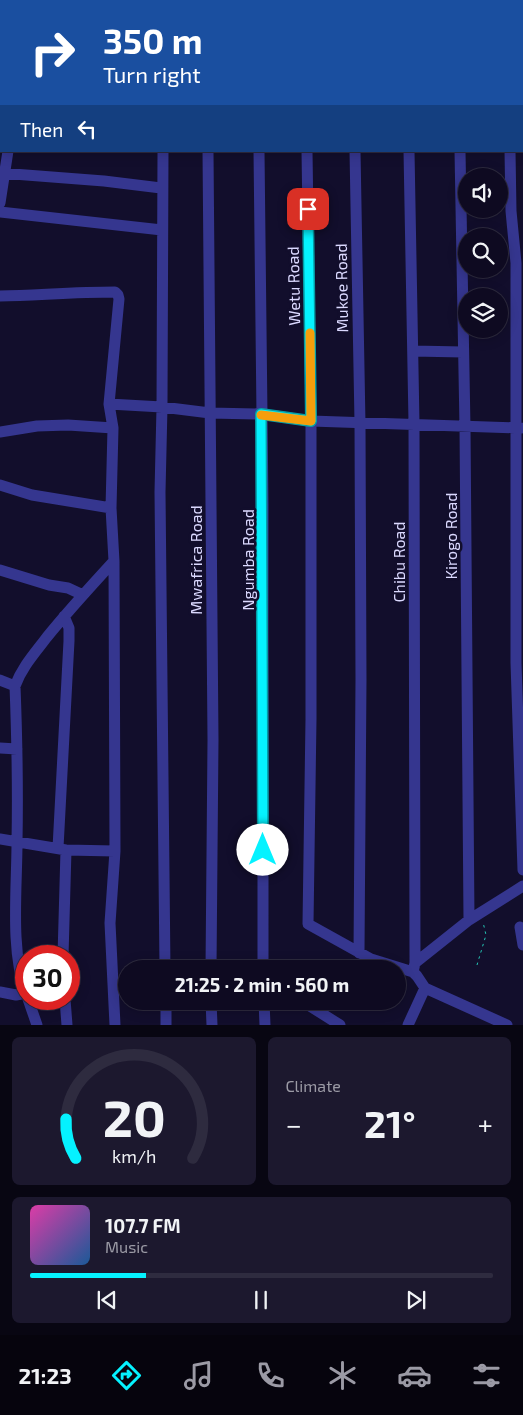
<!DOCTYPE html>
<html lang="en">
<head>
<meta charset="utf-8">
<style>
	:root { --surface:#0e0a21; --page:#1c182e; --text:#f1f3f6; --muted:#9b9aa5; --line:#2e2b3f; --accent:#05f2ff }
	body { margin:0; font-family:"Exo 2",sans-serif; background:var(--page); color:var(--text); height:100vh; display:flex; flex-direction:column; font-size:19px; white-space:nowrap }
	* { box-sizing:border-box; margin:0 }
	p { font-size:16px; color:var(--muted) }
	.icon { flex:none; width:28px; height:28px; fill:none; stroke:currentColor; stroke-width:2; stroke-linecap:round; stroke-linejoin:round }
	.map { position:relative; height:1025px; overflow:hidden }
	.side { display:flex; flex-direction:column; gap:12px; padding:12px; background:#080612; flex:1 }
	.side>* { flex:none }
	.guide { position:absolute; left:0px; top:0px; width:524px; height:152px; box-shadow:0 2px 12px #0003,0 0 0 1px var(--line); background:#1a4fa0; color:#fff; overflow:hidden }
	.tools { position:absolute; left:458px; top:168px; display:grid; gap:10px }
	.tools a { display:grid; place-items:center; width:50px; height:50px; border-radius:50%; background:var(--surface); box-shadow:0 2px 12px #0003,0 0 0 1px var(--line); font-size:25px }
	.speed { position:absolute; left:15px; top:945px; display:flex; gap:10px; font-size:25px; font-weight:700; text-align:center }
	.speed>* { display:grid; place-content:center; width:65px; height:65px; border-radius:50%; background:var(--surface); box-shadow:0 2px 12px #0003,0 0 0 1px var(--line); line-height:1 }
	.speed .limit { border:8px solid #d22; background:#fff; color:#111 }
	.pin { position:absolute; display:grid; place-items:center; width:42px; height:42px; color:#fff; margin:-21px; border-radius:10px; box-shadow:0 2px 8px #0006 }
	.me { position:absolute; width:55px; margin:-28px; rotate:0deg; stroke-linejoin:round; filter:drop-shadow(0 0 4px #0008) }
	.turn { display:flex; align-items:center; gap:18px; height:105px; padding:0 20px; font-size:22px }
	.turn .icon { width:65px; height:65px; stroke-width:2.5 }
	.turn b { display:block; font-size:35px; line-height:42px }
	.then { display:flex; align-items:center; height:48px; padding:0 20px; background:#0003; gap:10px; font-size:19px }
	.big { font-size:38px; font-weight:700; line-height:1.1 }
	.side .tile { flex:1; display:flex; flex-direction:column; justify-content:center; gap:8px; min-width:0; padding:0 18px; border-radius:8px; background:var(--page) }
	.side .dial { align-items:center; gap:0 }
	.dial svg { height:130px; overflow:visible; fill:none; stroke:var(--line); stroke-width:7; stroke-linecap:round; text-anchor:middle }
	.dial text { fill:var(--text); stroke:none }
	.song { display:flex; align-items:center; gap:15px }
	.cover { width:60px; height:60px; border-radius:8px; background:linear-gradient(135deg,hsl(320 70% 55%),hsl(210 70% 35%)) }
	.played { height:5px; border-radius:2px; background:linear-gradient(90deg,var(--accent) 25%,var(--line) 25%) }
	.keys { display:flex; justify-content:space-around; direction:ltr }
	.heat { display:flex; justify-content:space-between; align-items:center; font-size:28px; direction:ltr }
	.side .tiles { flex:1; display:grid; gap:12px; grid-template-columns:1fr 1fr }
	.tile:last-child { grid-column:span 2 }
	.trip { position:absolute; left:118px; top:960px; width:288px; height:50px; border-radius:25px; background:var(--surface); box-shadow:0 2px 12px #0003,0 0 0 1px var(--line); font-weight:700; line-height:50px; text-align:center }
	.tabs { display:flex; height:80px; justify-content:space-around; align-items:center; background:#06040d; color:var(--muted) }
	.tabs .icon { width:35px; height:35px }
	.tabs .active { color:var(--accent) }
	.tabs b { font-size:22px; color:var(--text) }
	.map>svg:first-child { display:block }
</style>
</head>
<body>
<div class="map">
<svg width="523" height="1025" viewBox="0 0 523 1025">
	<rect width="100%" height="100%" fill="#120e2c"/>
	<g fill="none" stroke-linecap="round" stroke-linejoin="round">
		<path stroke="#24c8b6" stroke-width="1" stroke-dasharray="2.5 4" stroke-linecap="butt" d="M477,965L486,935L483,922"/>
		<path stroke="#35368f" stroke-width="11" d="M202,0V1
			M254,0V1
			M305,0V1
			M353,0V1
			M407,0V1
			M459,0V1
			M507,0V1
			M36,1V0
			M0,8H1
			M163,151L162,407L160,492L165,969
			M208,151L213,740L211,969
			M259,151L263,504V969
			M307,151L311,421V719L308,924L371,959L413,972L417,976L425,988L408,1025
			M355,151L360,423L361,679L359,953
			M409,151L414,423L415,963L413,972
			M460,151L465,427L469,920
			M510,151L511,211L516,263V663L523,870
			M0,173L104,181L161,188
			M0,203L8,151
			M0,212L162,230
			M0,296C39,295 76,292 115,292L118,295L119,299L109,404L113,428L111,508L114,561L115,851L110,923L115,1025
			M413,351L463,352
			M109,404L162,407L210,413L261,414L311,421L521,428
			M0,432L37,426L68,425L113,428
			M0,485L32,495L111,508
			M0,570L49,585L68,588L83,595
			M0,680L15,686
			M0,748L17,749
			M0,839L66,850L115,851
			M58,848L69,641V628L64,616
			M520,927L523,945
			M63,956L66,850
			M415,963L469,920L523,886
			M425,988L507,1025
			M0,992L16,995L26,993
			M26,994C10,950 17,889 17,842C18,790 17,738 15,686C22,667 35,653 47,637C68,611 91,586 114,561
			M28,999L37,1025
			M65,999L67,1025
			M166,1001V1025
			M211,1001L212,1025
			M264,1001L265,1025
			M302,1001L340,1025"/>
	</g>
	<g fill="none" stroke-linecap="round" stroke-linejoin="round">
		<defs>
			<path id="route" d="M263,850L261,414L311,421L308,209"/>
		</defs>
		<use href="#route" stroke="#039da6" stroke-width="12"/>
		<use href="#route" stroke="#05f2ff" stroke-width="9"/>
		<path stroke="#f59e0b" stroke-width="9" d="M261,415L311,421L310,333"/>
	</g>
	<g text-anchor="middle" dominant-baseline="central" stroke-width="5" stroke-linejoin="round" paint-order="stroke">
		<g font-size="16" fill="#dbd9ff" stroke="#120e2c">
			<text transform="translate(293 286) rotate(-91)">Wetu Road</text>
			<text transform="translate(341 288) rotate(-91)">Mukoe Road</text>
			<text transform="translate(450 536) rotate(-90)">Kirogo Road</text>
			<text transform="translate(195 560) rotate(-90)">Mwafrica Road</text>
			<text transform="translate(247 560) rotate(-90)">Ngumba Road</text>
			<text transform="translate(398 562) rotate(-90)">Chibu Road</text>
		</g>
	</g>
</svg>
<div class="tools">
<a><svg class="icon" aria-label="sound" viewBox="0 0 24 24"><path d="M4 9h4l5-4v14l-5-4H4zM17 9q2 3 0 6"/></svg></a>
<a><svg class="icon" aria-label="search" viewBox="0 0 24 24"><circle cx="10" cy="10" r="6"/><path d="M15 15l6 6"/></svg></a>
<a><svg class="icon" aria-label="layers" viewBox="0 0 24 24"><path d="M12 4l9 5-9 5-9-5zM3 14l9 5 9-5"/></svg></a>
</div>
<div class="speed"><div class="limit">30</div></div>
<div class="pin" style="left:308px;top:209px;background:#d93025"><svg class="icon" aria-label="arrive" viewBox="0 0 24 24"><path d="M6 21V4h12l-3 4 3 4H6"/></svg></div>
<svg class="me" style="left:263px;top:850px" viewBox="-20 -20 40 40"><circle r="19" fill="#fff"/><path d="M0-13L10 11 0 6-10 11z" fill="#05f2ff"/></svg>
<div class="trip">21:25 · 2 min · 560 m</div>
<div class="guide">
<div class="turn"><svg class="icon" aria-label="right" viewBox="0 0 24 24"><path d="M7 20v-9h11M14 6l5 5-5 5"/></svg><div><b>350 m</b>Turn right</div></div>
<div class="then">Then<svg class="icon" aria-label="left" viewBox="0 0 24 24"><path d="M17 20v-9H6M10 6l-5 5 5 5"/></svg></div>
</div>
</div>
<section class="side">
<div class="tiles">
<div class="tile dial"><svg viewBox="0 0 100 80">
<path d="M14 69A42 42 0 1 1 86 69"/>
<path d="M14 69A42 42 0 0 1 8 45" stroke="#05f2ff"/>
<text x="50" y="56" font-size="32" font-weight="700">20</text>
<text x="50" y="72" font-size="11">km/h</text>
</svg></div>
<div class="tile"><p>Climate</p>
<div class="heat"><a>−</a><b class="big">21°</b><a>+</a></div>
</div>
<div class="tile">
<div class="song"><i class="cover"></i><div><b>107.7 FM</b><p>Music</p></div></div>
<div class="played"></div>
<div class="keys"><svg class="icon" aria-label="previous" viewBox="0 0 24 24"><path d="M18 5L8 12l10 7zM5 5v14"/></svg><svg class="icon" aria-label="pause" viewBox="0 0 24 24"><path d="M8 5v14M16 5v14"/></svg><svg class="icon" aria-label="next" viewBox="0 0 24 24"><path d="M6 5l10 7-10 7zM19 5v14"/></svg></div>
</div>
</div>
</section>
<nav class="tabs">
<b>21:23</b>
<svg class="icon active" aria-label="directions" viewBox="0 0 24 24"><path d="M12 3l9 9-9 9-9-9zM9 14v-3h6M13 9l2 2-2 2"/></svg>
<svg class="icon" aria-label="music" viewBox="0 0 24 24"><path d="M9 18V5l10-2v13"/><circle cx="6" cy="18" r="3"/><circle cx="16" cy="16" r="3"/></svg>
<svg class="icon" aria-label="phone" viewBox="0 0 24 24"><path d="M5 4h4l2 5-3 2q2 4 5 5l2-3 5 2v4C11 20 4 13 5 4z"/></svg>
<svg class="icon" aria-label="climate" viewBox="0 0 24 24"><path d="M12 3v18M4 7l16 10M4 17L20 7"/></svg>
<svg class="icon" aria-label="car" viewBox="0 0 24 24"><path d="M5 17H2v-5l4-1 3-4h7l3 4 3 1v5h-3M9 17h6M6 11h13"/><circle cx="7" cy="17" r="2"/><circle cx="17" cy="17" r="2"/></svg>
<svg class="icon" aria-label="filters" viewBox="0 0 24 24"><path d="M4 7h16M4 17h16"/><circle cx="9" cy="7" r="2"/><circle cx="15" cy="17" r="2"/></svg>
</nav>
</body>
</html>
